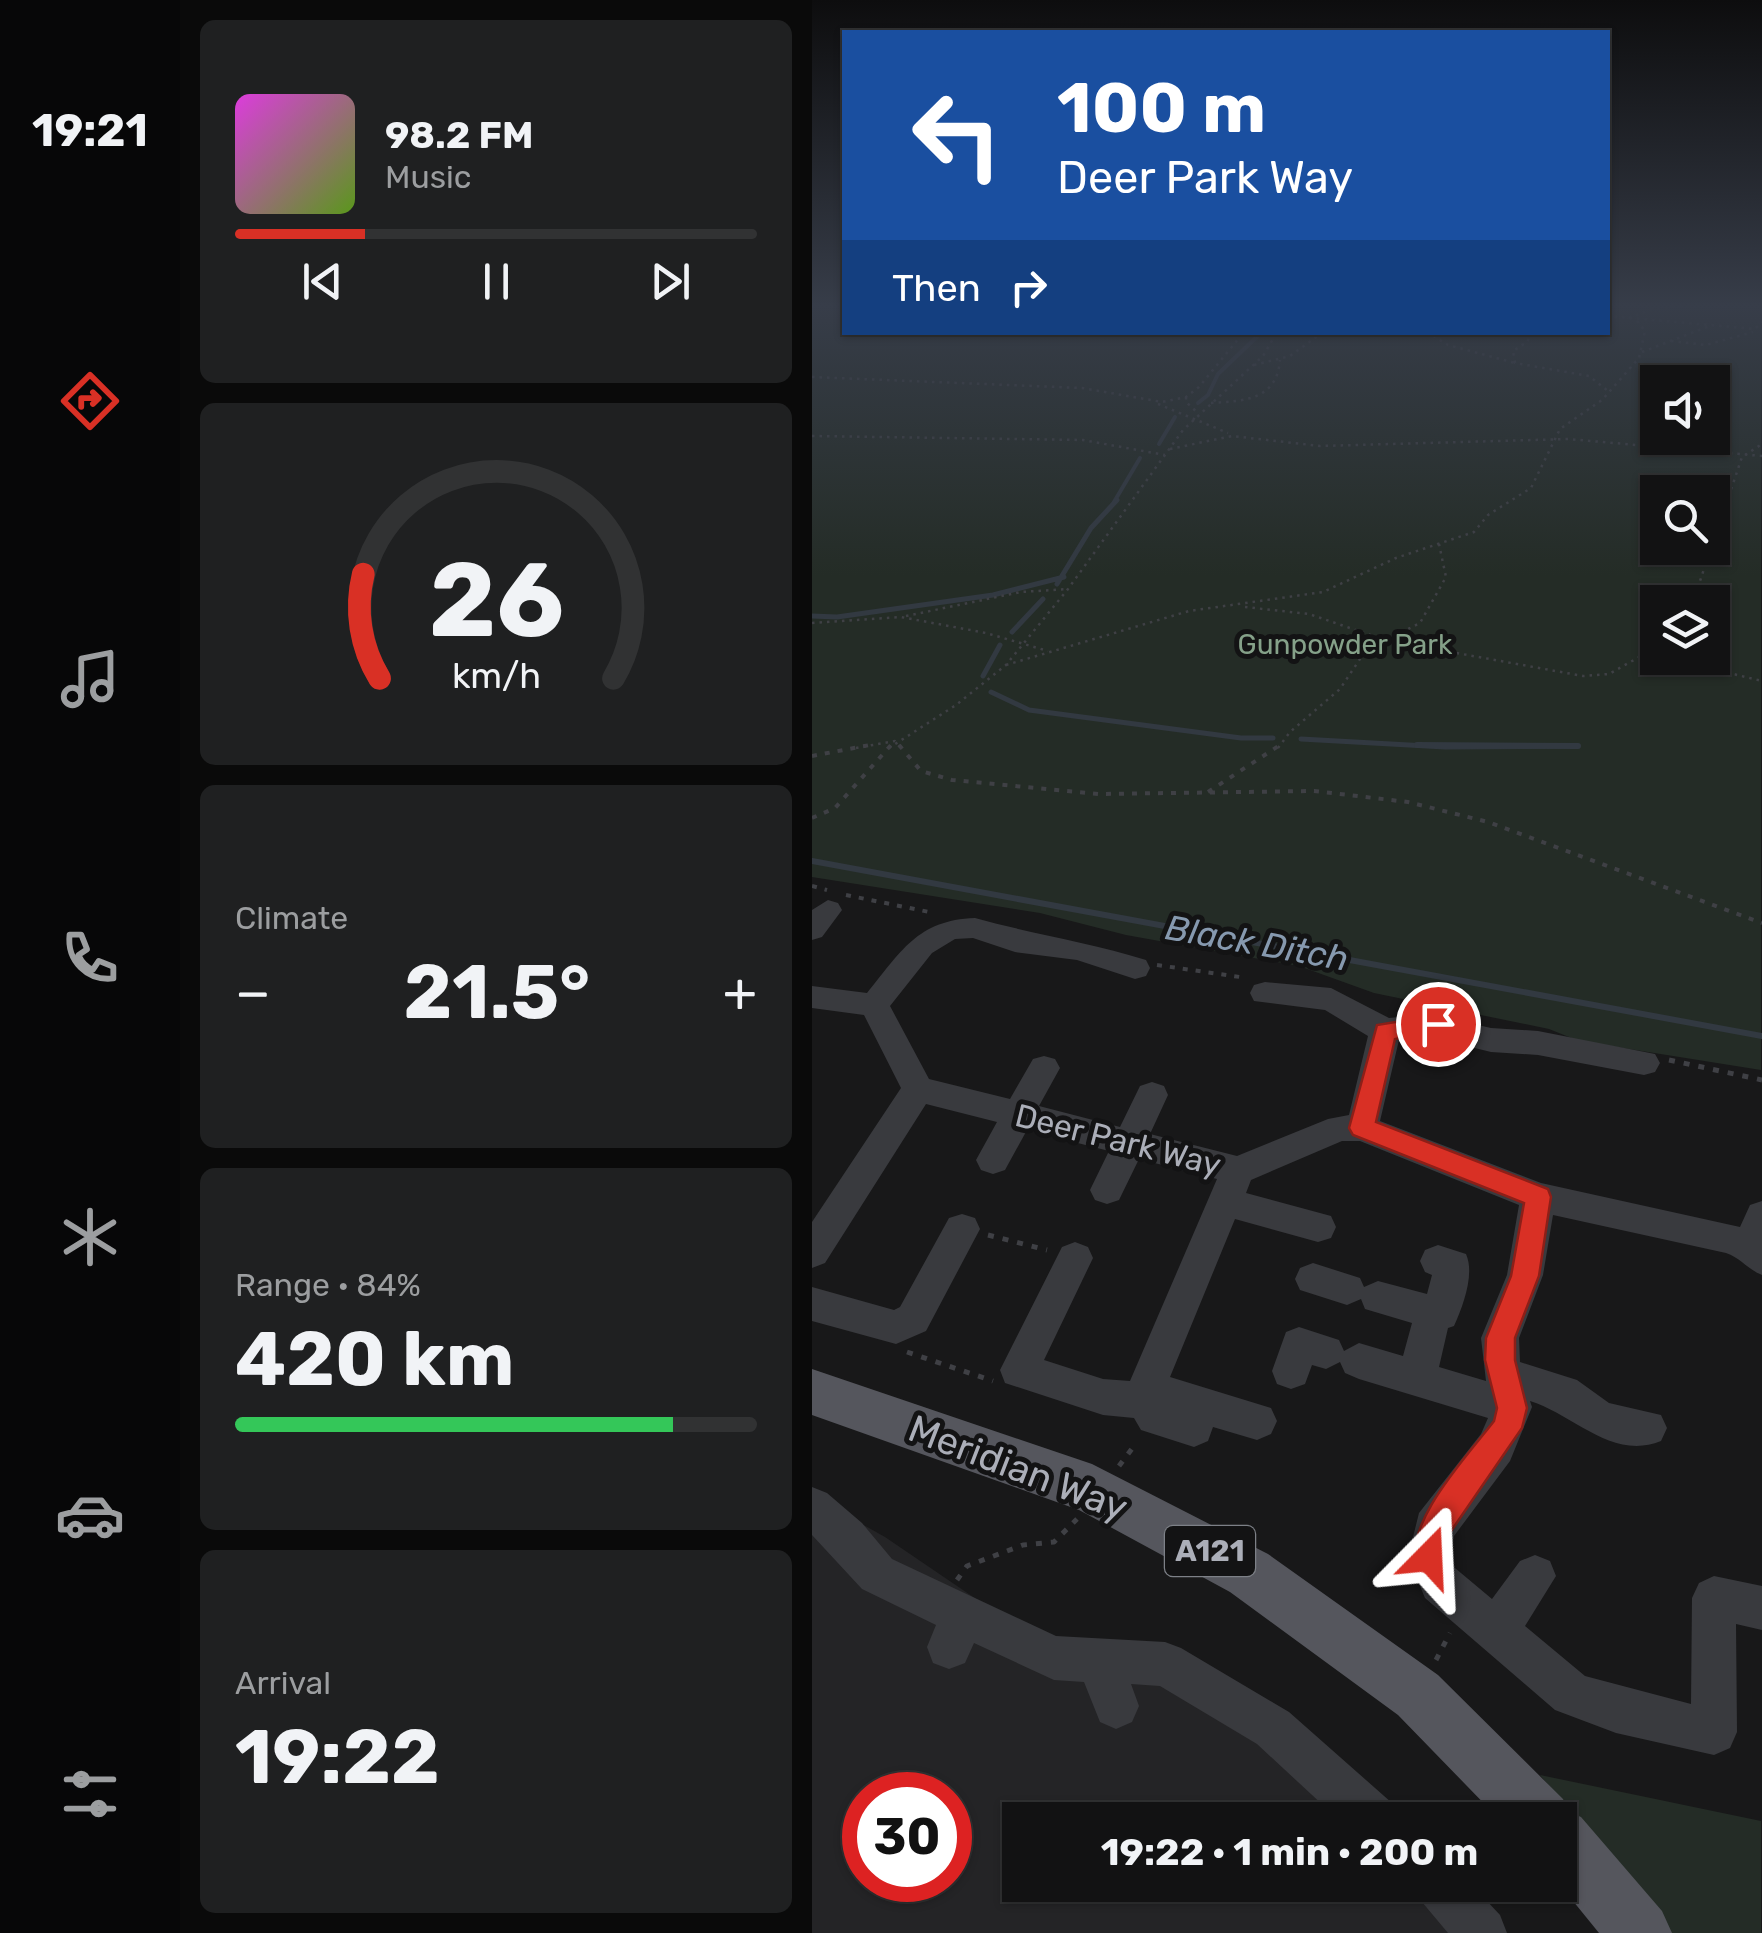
<!DOCTYPE html>
<html lang="en">
<head>
<meta charset="utf-8">
<style>
	:root { --surface:#121213; --page:#1f2021; --text:#f1f3f6; --muted:#9c9ea0; --line:#313233; --accent:#d93025 }
	body { margin:0; font-family:Rubik,sans-serif; background:var(--page); color:var(--text); height:100vh; display:flex; flex-direction:column; font-size:38px; white-space:nowrap }
	* { box-sizing:border-box; margin:0 }
	p { font-size:32px; color:var(--muted) }
	.icon { flex:none; width:55px; height:55px; fill:none; stroke:currentColor; stroke-width:2; stroke-linecap:round; stroke-linejoin:round }
	.map { position:relative; flex:1; overflow:hidden }
	.sheet { display:flex; flex-direction:column; gap:20px; padding:20px; background:#0a0a0a; width:632px }
	.sheet>* { flex:none }
	.banner { position:absolute; left:30px; top:30px; width:768px; height:305px; border-radius:0px; box-shadow:0 2px 8px #0004,0 0 0 2px var(--line); background:#1a4fa0; color:#fff; overflow:hidden }
	.buttons { position:absolute; left:828px; top:365px; display:grid; gap:20px }
	.buttons a { display:grid; place-items:center; width:90px; height:90px; border-radius:0px; background:var(--surface); box-shadow:0 2px 8px #0004,0 0 0 2px var(--line); font-size:50px }
	.speed { position:absolute; left:30px; top:1772px; display:flex; gap:20px; font-size:50px; font-weight:700; text-align:center }
	.speed>* { display:grid; place-content:center; width:130px; height:130px; border-radius:50%; background:var(--surface); box-shadow:0 2px 8px #0004,0 0 0 2px var(--line); line-height:1 }
	.speed .limit { border:15px solid #d22; background:#fff; color:#111 }
	.pin { position:absolute; display:grid; place-items:center; width:85px; height:85px; color:#fff; margin:-42px; border:5px solid #fff; border-radius:50%; box-shadow:0 2px 10px #0007 }
	.me { position:absolute; width:110px; margin:-55px; rotate:21deg; stroke-linejoin:round; filter:drop-shadow(0 0 8px #0008) }
	.turn { display:flex; align-items:center; gap:35px; height:210px; padding:0 50px; font-size:45px }
	.turn .icon { width:130px; height:130px; stroke-width:2.5 }
	.turn b { display:block; font-size:70px; line-height:85px }
	.then { display:flex; align-items:center; height:95px; padding:0 50px; background:#0003; gap:20px; font-size:38px }
	.big { font-size:75px; font-weight:700; line-height:1.1 }
	.sheet .card { flex:1; display:flex; flex-direction:column; justify-content:center; gap:15px; min-width:0; padding:0 35px; border-radius:15px; background:var(--page) }
	.sheet .dial { align-items:center; gap:0 }
	.dial svg { height:260px; overflow:visible; fill:none; stroke:var(--line); stroke-width:7; stroke-linecap:round; text-anchor:middle }
	.dial text { fill:var(--text); stroke:none }
	.song { display:flex; align-items:center; gap:30px }
	.cover { width:120px; height:120px; border-radius:15px; background:linear-gradient(135deg,hsl(300 70% 55%),hsl(90 70% 35%)) }
	.played { height:10px; border-radius:5px; background:linear-gradient(90deg,var(--accent) 25%,var(--line) 25%) }
	.keys { display:flex; justify-content:space-around; direction:ltr }
	.heat { display:flex; justify-content:space-between; align-items:center; font-size:55px; direction:ltr }
	.charge { height:15px; border-radius:8px; background:linear-gradient(90deg,#34c759 84%,var(--line) 0) }
	.trip { position:absolute; left:190px; top:1802px; width:575px; height:100px; border-radius:0px; background:var(--surface); box-shadow:0 2px 8px #0004,0 0 0 2px var(--line); font-weight:700; line-height:100px; text-align:center }
	main { display:flex; flex:1; min-height:0 }
	.tabs { display:flex; flex-direction:column; width:180px; justify-content:space-around; align-items:center; background:#070708; color:var(--muted) }
	.tabs .icon { width:70px; height:70px }
	.tabs .on { color:var(--accent) }
	.tabs b { font-size:45px; color:var(--text) }
	.map>svg:first-child { display:block }
</style>
</head>
<body>
<main>
<nav class="tabs">
<b>19:21</b>
<svg class="icon on" aria-label="directions" viewBox="0 0 24 24"><path d="M12 3l9 9-9 9-9-9zM9 14v-3h6M13 9l2 2-2 2"/></svg>
<svg class="icon" aria-label="music" viewBox="0 0 24 24"><path d="M9 18V5l10-2v13"/><circle cx="6" cy="18" r="3"/><circle cx="16" cy="16" r="3"/></svg>
<svg class="icon" aria-label="phone" viewBox="0 0 24 24"><path d="M5 4h4l2 5-3 2q2 4 5 5l2-3 5 2v4C11 20 4 13 5 4z"/></svg>
<svg class="icon" aria-label="climate" viewBox="0 0 24 24"><path d="M12 3v18M4 7l16 10M4 17L20 7"/></svg>
<svg class="icon" aria-label="car" viewBox="0 0 24 24"><path d="M5 17H2v-5l4-1 3-4h7l3 4 3 1v5h-3M9 17h6M6 11h13"/><circle cx="7" cy="17" r="2"/><circle cx="17" cy="17" r="2"/></svg>
<svg class="icon" aria-label="filters" viewBox="0 0 24 24"><path d="M4 7h16M4 17h16"/><circle cx="9" cy="7" r="2"/><circle cx="15" cy="17" r="2"/></svg>
</nav>
<section class="sheet">
<div class="card">
<div class="song"><i class="cover"></i><div><b>98.2 FM</b><p>Music</p></div></div>
<div class="played"></div>
<div class="keys"><svg class="icon" aria-label="previous" viewBox="0 0 24 24"><path d="M18 5L8 12l10 7zM5 5v14"/></svg><svg class="icon" aria-label="pause" viewBox="0 0 24 24"><path d="M8 5v14M16 5v14"/></svg><svg class="icon" aria-label="next" viewBox="0 0 24 24"><path d="M6 5l10 7-10 7zM19 5v14"/></svg></div>
</div>
<div class="card dial"><svg viewBox="0 0 100 80">
<path d="M14 69A42 42 0 1 1 86 69"/>
<path d="M14 69A42 42 0 0 1 9 37" stroke="#d93025"/>
<text x="50" y="56" font-size="32" font-weight="700">26</text>
<text x="50" y="72" font-size="11">km/h</text>
</svg></div>
<div class="card"><p>Climate</p>
<div class="heat"><a>−</a><b class="big">21.5°</b><a>+</a></div>
</div>
<div class="card"><p>Range · 84%</p><b class="big">420 km</b><div class="charge"></div></div>
<div class="card"><p>Arrival</p><b class="big">19:22</b></div>
</section>
<div class="map">
<svg width="950" height="1933" viewBox="0 0 950 1933">
	<rect width="100%" height="100%" fill="#181819"/>
	<path fill="#242426" fill-rule="evenodd" d="M0,1496L73,1537L201,1624L248,1642L352,1656L576,1820H208V1885H633L675,1933H0ZM52,1795H138V1880H52Z"/>
	<path fill="#242c26" fill-rule="evenodd" d="M0,305H32V332H795V305H949V1070L767,1041L737,1029L562,993L487,966L314,935L228,913L0,877ZM845,382H900V438H845ZM845,492H900V548H845ZM845,602H900V658H845Z
		M728,1775L949,1821V1933H859Z"/>
	<g fill="none" stroke-linecap="round" stroke-linejoin="round">
		<path stroke="#323941" stroke-width="4" d="M386,403L396,395L406,374L450,332
			M347,444L363,417
			M302,502L328,458"/>
		<path stroke="#323941" stroke-width="5" d="M245,584L279,528L305,500
			M0,616L25,617L181,595L252,577
			M200,632L231,599
			M171,676L188,645
			M179,692L217,710L429,738H461
			M489,739L633,747L766,746"/>
		<path stroke="#323941" stroke-width="6" d="M605,745L766,746
			M0,861L950,1036"/>
		<path stroke="#3f4045" stroke-width="2.5" stroke-dasharray="2.5 5" stroke-linecap="butt" d="M795,316L943,329L950,322
			M817,318L840,309L882,305
			M615,332L636,345L703,363
			M720,332L715,342L701,351L703,363L777,376L796,391
			M859,341L894,345L941,332
			M830,352L900,325
			M442,365L478,356L511,332
			M0,377L270,388L350,402L374,397L387,387L432,332
			M374,397V402L387,414
			M399,403C432,401 465,400 468,360
			M346,404L416,433
			M0,436L271,440L353,455
			M358,449L420,436L508,446L756,439L950,456
			M900,546L930,457L950,444
			M881,602L899,548
			M433,607L497,614L573,640L771,676L797,674L845,647
			M94,616L209,592L256,589
			M0,623L89,617L174,633L236,651
			M827,657L864,660L950,681
			M194,665L377,611L511,592L584,558L662,532L676,515L719,488L748,429L790,400L827,358L833,331L823,318
			M44,748L83,741L89,748
			M77,748L144,705L194,665L256,589L371,430L451,356L465,332
			M466,748L478,732L528,689L554,650L608,623L634,577L627,544"/>
		<path stroke="#3f4045" stroke-width="4" stroke-dasharray="5 8" stroke-linecap="butt" d="M87,745L109,771L140,780L286,794L502,791L596,802L676,822L950,923
			M0,756L58,745
			M396,792L468,745
			M0,818L23,808L79,745
			M0,886L15,890
			M34,895L122,913
			M345,965L435,978"/>
		<path stroke="#3f4045" stroke-width="5" stroke-dasharray="6 9" stroke-linecap="butt" d="M857,1060L950,1080
			M176,1235L235,1250
			M95,1352L181,1381
			M307,1466L325,1442
			M145,1580L155,1566L211,1545L242,1542L265,1519
			M624,1660L638,1633"/>
		<path fill="#393a3e" fill-rule="evenodd" d="M16,900L26,903L30,910L10,937L0,940V910Z
			M163,918C220,934 277,942 334,960L338,968L334,976L323,979L265,960L203,952L161,938L143,939L120,953L78,1006L117,1079L198,1099L221,1059L232,1056L243,1059L248,1068L227,1106L308,1127L328,1086L340,1082L352,1086L356,1095L338,1134L425,1156L516,1119L537,1115L556,1036L513,1010L442,1001L438,993L442,985L453,982L519,988L577,1018L618,1014L679,1028L726,1031L843,1054L848,1063L843,1072L832,1075L726,1055L679,1052L618,1037L587,1040L568,1121L729,1183L928,1227L938,1205L950,1201V1275C935,1269 929,1258 914,1253L741,1215L731,1275L707,1338L708,1362L765,1380L797,1403L849,1415L855,1428L849,1441C800,1461 761,1414 718,1401L720,1407L698,1461L642,1536L638,1557L643,1568L680,1599L708,1561L723,1555L738,1561L744,1576L713,1626L773,1676L879,1704L880,1598L887,1583L902,1576L950,1586V1630L924,1624L925,1732L918,1748L902,1755L804,1733L743,1710L613,1598L596,1557L607,1513L669,1434L676,1418L547,1379L533,1373L528,1362L514,1369L500,1365L493,1384L479,1389L465,1384L460,1371L474,1332L487,1327L527,1340L532,1351L547,1343L591,1356L600,1323L553,1309L549,1299L535,1305L488,1290L483,1279L488,1268L501,1263L548,1278L552,1287L566,1281L615,1294L620,1275L613,1272L608,1261L613,1250L626,1245L654,1254C663,1274 651,1306 642,1326L636,1328L627,1367L674,1381L669,1338L695,1275L707,1205L548,1141H530L439,1180L434,1193L519,1216L524,1227L519,1238L506,1242L423,1219L358,1377L459,1408L465,1421L459,1434L445,1440L401,1427L396,1441L382,1447L329,1430L322,1418L291,1415L193,1383L188,1370L250,1247L263,1242L276,1247L281,1258L232,1360L291,1379L318,1381L405,1179L327,1159L307,1200L295,1204L283,1200L278,1190L297,1151L215,1130L193,1170L181,1174L169,1170L164,1160L185,1122L114,1104L13,1263L0,1268V1222L89,1088L52,1015L0,1008V986L55,993C89,952 105,920 163,918Z
			M150,1214L163,1218L168,1229L114,1331L84,1344L0,1321V1287L82,1310L88,1307L137,1218Z
			M0,1487L15,1493L50,1523L80,1559L244,1636L353,1642L369,1648L477,1712L580,1803L587,1820H527L445,1744L348,1686L319,1684L327,1706L320,1722L304,1729L288,1722L272,1682L242,1680L162,1643L153,1663L137,1669L121,1663L115,1647L124,1625L50,1589L0,1535Z
			M602,1885H660L688,1915L695,1933H636L610,1902Z"/>
		<path fill="#55565d" fill-rule="evenodd" d="M0,1369L280,1464L456,1554L626,1675L751,1799L756,1811L769,1817L850,1911L860,1933H787L748,1885V1820H688L586,1715L418,1592L267,1510L0,1415Z"/>
	</g>
	<linearGradient id="sky" x2="0" y2="1"><stop stop-color="#0d0d0e"/><stop offset="0.53" stop-color="#373d49"/><stop offset="1" stop-color="#373d49" stop-opacity="0"/></linearGradient>
	<rect width="950" height="576" fill="url(#sky)"/>
	<path fill="#d93025" stroke="#8d1f18" stroke-width="2.5" d="M626,1015L634,1018L638,1024L634,1030L583,1039L564,1122L736,1189L739,1197L727,1276L703,1338V1360L715,1408L710,1428L637,1534L628,1569L617,1573L606,1569C588,1526 656,1455 682,1421L685,1408L673,1360L674,1338L699,1276L712,1203L541,1135L537,1128L565,1025Z"/>
	<g text-anchor="middle" dominant-baseline="central" stroke-width="10" stroke-linejoin="round" paint-order="stroke">
		<g font-size="28" fill="#85a189" stroke="#131314">
			<text x="533" y="644">Gunpowder Park</text>
		</g>
		<rect fill="#131314" stroke="#7d8087" stroke-width="2.5" x="353" y="1526" width="90" height="50" rx="8"/>
		<g font-size="30" font-weight="bold" fill="#abaeb8">
			<text x="398" y="1551">A121</text>
		</g>
		<g font-size="32" fill="#abaeb8" stroke="#131314">
			<text transform="translate(306 1140) rotate(14)">Deer Park Way</text>
		</g>
		<g font-size="35" font-style="italic" fill="#8699af" stroke="#131314">
			<text transform="translate(445 943) rotate(10)">Black Ditch</text>
		</g>
		<g font-size="38" fill="#abaeb8" stroke="#131314">
			<text transform="translate(206 1468) rotate(21)">Meridian Way</text>
		</g>
	</g>
</svg>
<div class="buttons">
<a><svg class="icon" aria-label="sound" viewBox="0 0 24 24"><path d="M4 9h4l5-4v14l-5-4H4zM17 9q2 3 0 6"/></svg></a>
<a><svg class="icon" aria-label="search" viewBox="0 0 24 24"><circle cx="10" cy="10" r="6"/><path d="M15 15l6 6"/></svg></a>
<a><svg class="icon" aria-label="layers" viewBox="0 0 24 24"><path d="M12 4l9 5-9 5-9-5zM3 14l9 5 9-5"/></svg></a>
</div>
<div class="speed"><div class="limit">30</div></div>
<div class="pin" style="left:626px;top:1024px;background:#d93025"><svg class="icon" aria-label="arrive" viewBox="0 0 24 24"><path d="M6 21V4h12l-3 4 3 4H6"/></svg></div>
<svg class="me" style="left:617px;top:1557px" viewBox="-20 -20 40 40"><path d="M0-17L14 15 0 8-14 15z" fill="#d93025" stroke="#fff" stroke-width="4"/></svg>
<div class="trip">19:22 · 1 min · 200 m</div>
<div class="banner">
<div class="turn"><svg class="icon" aria-label="left" viewBox="0 0 24 24"><path d="M17 20v-9H6M10 6l-5 5 5 5"/></svg><div><b>100 m</b>Deer Park Way</div></div>
<div class="then">Then<svg class="icon" aria-label="right" viewBox="0 0 24 24"><path d="M7 20v-9h11M14 6l5 5-5 5"/></svg></div>
</div>
</div>
</main>
</body>
</html>
